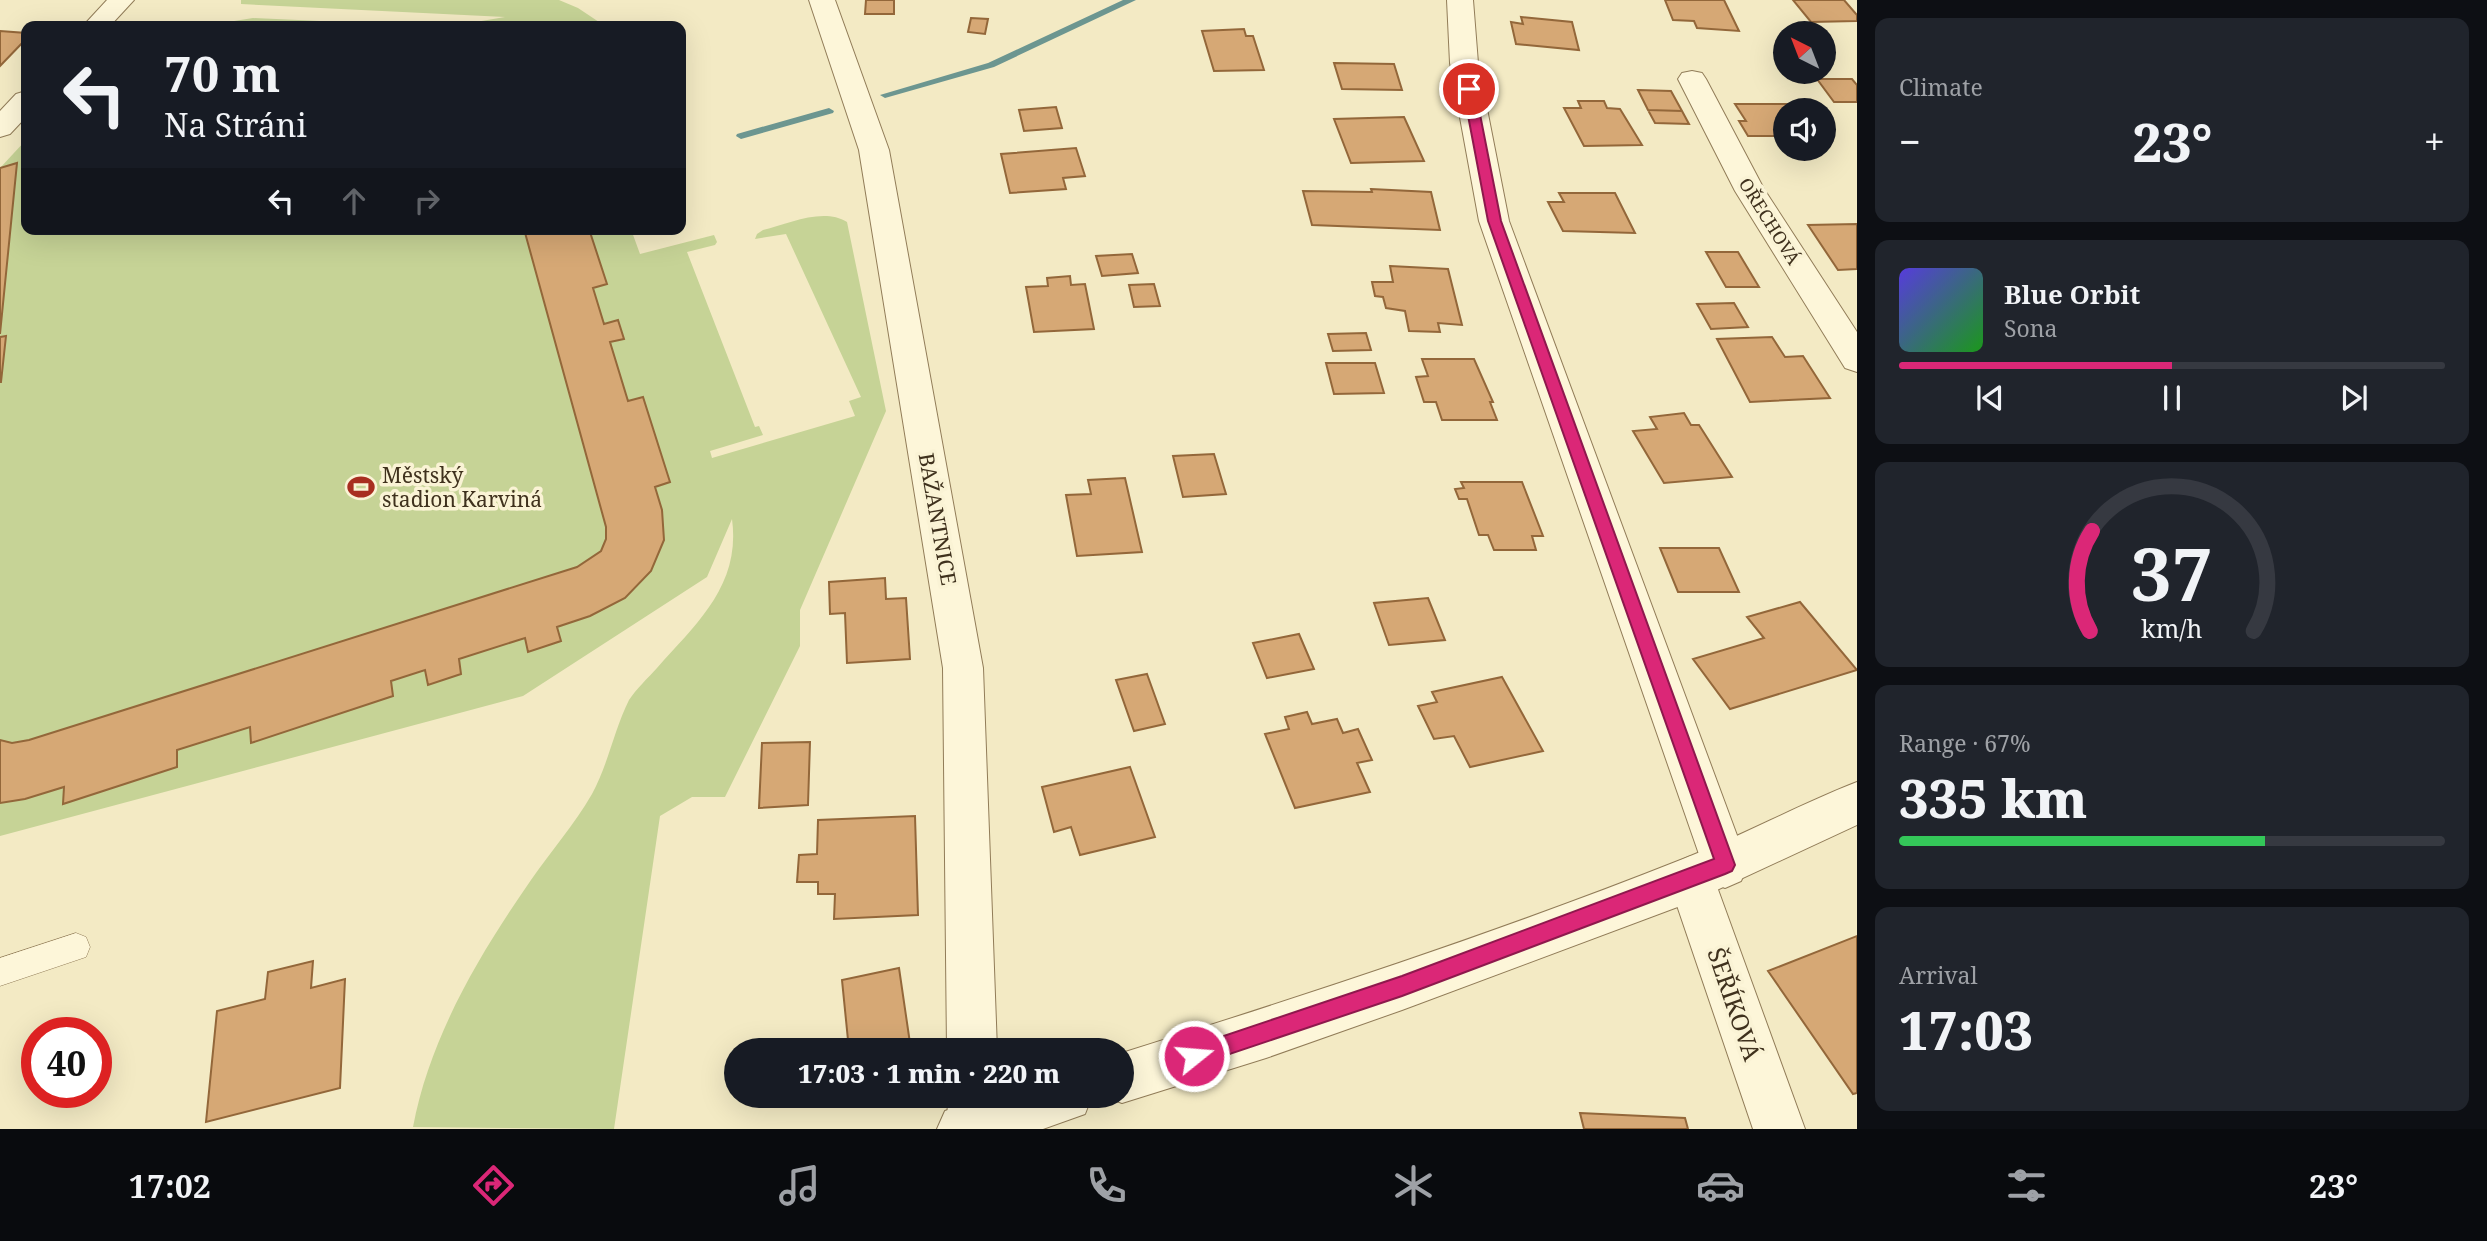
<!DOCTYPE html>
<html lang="en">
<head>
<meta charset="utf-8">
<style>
	:root { --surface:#171b24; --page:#20242c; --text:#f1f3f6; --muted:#9ea1a6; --line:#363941; --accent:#db2777 }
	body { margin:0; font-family:"Noto Serif",serif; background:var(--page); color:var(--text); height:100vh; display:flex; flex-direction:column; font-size:26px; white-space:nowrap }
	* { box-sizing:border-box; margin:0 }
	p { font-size:23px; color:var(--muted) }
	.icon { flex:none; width:38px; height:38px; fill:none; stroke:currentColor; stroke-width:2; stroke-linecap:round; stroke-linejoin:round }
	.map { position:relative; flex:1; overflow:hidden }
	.details { display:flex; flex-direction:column; gap:18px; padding:18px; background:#0d0f14; width:630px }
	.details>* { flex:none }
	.banner { position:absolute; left:21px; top:21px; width:665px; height:214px; border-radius:14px; box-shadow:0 7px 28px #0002; background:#171b24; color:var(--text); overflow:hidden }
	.needle { width:46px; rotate:318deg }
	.tools { position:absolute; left:1773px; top:21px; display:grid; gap:14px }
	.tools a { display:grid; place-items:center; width:63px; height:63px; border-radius:50%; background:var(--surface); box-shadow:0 7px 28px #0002; font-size:35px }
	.speed { position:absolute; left:21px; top:1017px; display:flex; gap:14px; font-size:35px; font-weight:700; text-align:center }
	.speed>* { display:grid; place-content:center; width:91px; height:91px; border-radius:50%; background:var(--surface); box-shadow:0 7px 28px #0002; line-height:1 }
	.speed .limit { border:10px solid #d22; background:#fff; color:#111 }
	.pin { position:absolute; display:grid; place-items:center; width:60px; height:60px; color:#fff; margin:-30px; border:4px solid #fff; border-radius:50%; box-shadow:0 2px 7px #0007 }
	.me { position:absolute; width:77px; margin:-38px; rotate:73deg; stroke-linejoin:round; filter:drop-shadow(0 0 5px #0008) }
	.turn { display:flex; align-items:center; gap:24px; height:147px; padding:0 28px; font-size:32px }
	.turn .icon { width:91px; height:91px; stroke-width:2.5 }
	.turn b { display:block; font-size:49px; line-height:60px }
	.lanes { display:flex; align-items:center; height:66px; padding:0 28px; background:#0003; justify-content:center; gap:35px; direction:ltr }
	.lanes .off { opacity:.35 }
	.big { font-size:52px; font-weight:800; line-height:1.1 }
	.details .widget { flex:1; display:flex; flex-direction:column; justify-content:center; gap:10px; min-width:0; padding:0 24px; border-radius:14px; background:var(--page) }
	.details .dial { align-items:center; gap:0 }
	.dial svg { height:182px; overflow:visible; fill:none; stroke:var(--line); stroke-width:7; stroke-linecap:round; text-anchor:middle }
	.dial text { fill:var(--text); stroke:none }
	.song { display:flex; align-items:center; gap:21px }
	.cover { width:84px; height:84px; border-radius:10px; background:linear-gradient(135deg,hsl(250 70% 55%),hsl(120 70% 35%)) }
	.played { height:7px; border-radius:4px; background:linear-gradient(90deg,var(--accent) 50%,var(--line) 50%) }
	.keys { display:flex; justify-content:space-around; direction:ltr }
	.heat { display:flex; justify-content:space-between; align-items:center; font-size:38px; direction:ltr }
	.charge { height:10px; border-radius:5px; background:linear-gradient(90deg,#34c759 67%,var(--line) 0) }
	.trip { position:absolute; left:724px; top:1038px; width:410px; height:70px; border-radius:35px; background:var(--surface); box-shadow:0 7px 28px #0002; font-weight:800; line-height:70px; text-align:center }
	.tab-bar { display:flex; height:112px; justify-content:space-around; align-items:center; background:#090b0e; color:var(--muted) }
	.tab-bar .icon { width:49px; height:49px }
	.tab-bar .on { color:var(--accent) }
	.tab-bar b { font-size:32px; color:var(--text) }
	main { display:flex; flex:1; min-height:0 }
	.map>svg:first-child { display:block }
</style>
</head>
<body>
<main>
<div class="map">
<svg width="1857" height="1129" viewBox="0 0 1857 1129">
	<rect width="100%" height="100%" fill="#f3eac4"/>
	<path fill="#c6d396" d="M241,0H559L578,8L605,26H452L505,17L241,4Z
		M253,18L431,26H203Z
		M26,140V229H639L632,232L640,254L714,235L717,242L715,245L687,252L755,427L759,426L763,435L710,451L712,458L855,416L849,401L861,397L786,234L755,239L757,234L763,230C788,224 823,207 847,222L886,411L800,610V646L725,797H692L660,816L614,1129L413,1127C430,1037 479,955 531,880C551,851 574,825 592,794C608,765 614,730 629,700C636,689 648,678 657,668C697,623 741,585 732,519L707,577L523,696L0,836V168Z"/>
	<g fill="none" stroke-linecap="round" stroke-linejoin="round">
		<path fill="#6c9690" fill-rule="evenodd" d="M1123,0H1136L994,67L885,98L880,95L988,63Z
			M829,108L834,111L833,113L741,139L736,136L737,134Z"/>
	</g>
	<path fill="#d6a875" stroke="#93673a" stroke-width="2" d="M866,0H894V14H865Z
		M1665,0H1724L1739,31L1697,28L1694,21L1673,20Z
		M1793,0H1844L1857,15V21L1811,22Z
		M1521,17L1572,22L1579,50L1516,44L1511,22L1523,24Z
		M971,18L988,19L985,34L968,32Z
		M1244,29L1246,36H1253L1264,70L1214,71L1202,31Z
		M0,31L26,33V39L0,66Z
		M1334,63L1394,64L1402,90L1342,89Z
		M1817,79H1852L1857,85V102H1834Z
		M1638,90L1671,91L1682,111L1648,110Z
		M1578,101H1604L1607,108L1620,109L1642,145L1584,146L1564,108H1581Z
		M1735,104H1794L1798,110H1785V136H1748L1739,121H1746Z
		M1056,107L1062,128L1024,131L1019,110Z
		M1648,110L1682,111L1689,124L1655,123Z
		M1404,117L1424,161L1351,163L1334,119Z
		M1076,148L1085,176L1063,178L1066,189L1010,193L1001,154Z
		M17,163L0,334V168Z
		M1371,189L1431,192L1440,230L1312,225L1303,191L1372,192Z
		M1559,193H1615L1635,233L1563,231L1548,202H1564Z
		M1857,224V269L1838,270L1808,225Z
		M524,229H589L607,284L593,288L604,324L618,320L624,339L610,342L628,401L643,397L670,482L655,487L662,510L664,540L651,571L625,598L590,616L557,627L561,641L528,652L525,638L459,659L461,674L428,685L425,670L391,681L393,696L251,743L250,727L177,750V767L63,804L64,787L25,799L0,803V740L12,743L29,740L577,567L601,551L606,539V527Z
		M1706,252H1738L1759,287H1726Z
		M1132,254L1138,273L1102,276L1096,256Z
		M1390,266L1448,269L1462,325L1438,323L1440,332L1409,331L1405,311L1386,308L1383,297L1375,296L1372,282H1393Z
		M1070,276L1071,285L1085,284L1094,329L1034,332L1026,287L1048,286L1047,278Z
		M1154,284L1160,306L1134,307L1129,285Z
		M1734,303L1748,327L1711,329L1697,304Z
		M1366,333L1371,350L1333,351L1328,334Z
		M6,336L1,382H0V337Z
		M1772,337L1785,357L1803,356L1830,398L1750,402L1717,339Z
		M1422,359H1474L1493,402H1490L1497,420H1442L1436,402H1424L1416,377L1428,376Z
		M1326,363H1375L1384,393L1334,394Z
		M1684,413L1691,425H1699L1732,477L1664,483L1633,431L1657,429L1650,417Z
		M1214,454L1226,494L1183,497L1173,456Z
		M1125,478L1142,552L1077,556L1066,495L1091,494L1088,480Z
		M1461,482H1522L1543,536H1532L1536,550H1494L1488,535H1479L1467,499H1459L1455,489L1464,488Z
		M1660,548H1719L1739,592H1678Z
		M885,578L886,599L906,598L910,659L847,663L845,613L830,614L829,582Z
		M1428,598L1445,640L1389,645L1374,603Z
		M1800,602L1857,670L1730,709L1693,659L1764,638L1747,617Z
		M1299,634L1314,669L1267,678L1253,643Z
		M1147,674L1165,724L1134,731L1116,680Z
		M1502,677L1543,751L1470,767L1454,736L1434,739L1418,706L1437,702L1432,692Z
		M1307,712L1312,724L1337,719L1343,733L1358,729L1372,760L1357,763L1370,792L1295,808L1265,734L1289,729L1285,717Z
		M810,742L808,805L759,808L762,743Z
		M1130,767L1155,837L1080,855L1071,827L1054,832L1042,787Z
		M915,816L918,915L834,919L835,894H818V882H797L799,855L817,854L818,820Z
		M1857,936V1093L1853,1094L1768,971Z
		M313,961L311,988L345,979L340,1088L206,1122L217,1011L265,999L268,972Z
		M899,968L911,1050H849L842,980Z
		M1580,1113L1685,1118L1688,1129H1584Z"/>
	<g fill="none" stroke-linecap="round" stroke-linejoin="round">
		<defs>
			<path id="service" d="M76,933L86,937L90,947L86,957L0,986V958Z"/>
			<path id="minor" d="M107,0H134L110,26H83Z
				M809,0H835L889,150L983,668L997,1050H947L943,668L859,150Z
				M1447,0H1473L1478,63L1509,221L1748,865L1741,881L1725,888L1716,884L1805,1129H1753L1668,879L1675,863L1691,856L1701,860L1479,221L1450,63Z
				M1692,71L1702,73L1706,79L1764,189L1857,332V372L1845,368L1735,191L1678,79L1682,73Z
				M26,91V117L10,134L0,137V111L16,94Z
				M948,1096H998L999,1129H947Z"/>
			<path id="tertiary" d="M1857,782V825L1691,902L1402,1010L1266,1058L1122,1103L1104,1096H1122V1053C1310,994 1499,932 1683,859C1742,836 1798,805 1857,782Z
				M988,1096H1092L1085,1114L1043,1129H937L945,1111Z"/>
		</defs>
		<use href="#service" stroke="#917c58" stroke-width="1"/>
		<use href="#minor" stroke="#917c58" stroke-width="2"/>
		<use href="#tertiary" stroke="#917c58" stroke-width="2"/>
		<use href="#service" fill="#fdf6d9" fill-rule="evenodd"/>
		<use href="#minor" fill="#fdf6d9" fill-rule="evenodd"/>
		<use href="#tertiary" fill="#fdf6d9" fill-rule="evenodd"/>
	</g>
	<path fill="#db2777" stroke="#8e194d" stroke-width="2" d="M1469,86L1475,89L1501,221L1735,865L1732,871L1725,874L1402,996L1194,1066L1187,1063L1184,1056L1187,1049L1194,1046L1402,976L1714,859L1488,221L1463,89Z"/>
	<defs>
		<symbol id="stadium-bare" viewBox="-9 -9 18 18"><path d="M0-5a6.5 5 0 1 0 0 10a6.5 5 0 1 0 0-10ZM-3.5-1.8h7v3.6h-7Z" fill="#a82e20" stroke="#faf3d5" stroke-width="2.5" paint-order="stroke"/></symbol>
	</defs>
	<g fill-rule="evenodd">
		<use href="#stadium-bare" x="342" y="468" width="38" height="38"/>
	</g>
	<g text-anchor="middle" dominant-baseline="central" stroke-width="7" stroke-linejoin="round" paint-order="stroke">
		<g font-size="18" fill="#3f311d" stroke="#faf3d5">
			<text transform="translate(1770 221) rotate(58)">OŘECHOVÁ</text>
		</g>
		<g font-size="21" fill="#3f311d" stroke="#faf3d5" text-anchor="start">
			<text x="382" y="475">Městský<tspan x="382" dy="24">stadion Karviná</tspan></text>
		</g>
		<g font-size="21" fill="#3f311d" stroke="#faf3d5">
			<text transform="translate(938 519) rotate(80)">BAŽANTNICE</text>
		</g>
		<g font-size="24" fill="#3f311d" stroke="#faf3d5">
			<text transform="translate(1735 1004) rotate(71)">ŠEŘÍKOVÁ</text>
		</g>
	</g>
</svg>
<div class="tools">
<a><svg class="needle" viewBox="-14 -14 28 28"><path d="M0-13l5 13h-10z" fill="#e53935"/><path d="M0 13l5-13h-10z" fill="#9ea1a6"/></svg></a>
<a><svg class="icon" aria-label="sound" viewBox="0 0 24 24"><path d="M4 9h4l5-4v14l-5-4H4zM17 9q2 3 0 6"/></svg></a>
</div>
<div class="speed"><div class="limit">40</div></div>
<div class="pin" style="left:1469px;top:89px;background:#d93025"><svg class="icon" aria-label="arrive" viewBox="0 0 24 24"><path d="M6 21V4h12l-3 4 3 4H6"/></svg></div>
<svg class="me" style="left:1194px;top:1056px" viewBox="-20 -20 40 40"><circle r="17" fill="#db2777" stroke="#fff" stroke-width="3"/><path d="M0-11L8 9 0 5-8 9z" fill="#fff"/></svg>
<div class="trip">17:03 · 1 min · 220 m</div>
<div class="banner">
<div class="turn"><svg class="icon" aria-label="left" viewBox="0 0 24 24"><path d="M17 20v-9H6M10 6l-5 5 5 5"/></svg><div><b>70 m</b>Na Stráni</div></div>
<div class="lanes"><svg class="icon" aria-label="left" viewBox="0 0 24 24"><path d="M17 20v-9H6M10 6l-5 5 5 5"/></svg><svg class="icon off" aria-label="ahead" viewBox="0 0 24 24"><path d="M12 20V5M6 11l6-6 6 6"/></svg><svg class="icon off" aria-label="right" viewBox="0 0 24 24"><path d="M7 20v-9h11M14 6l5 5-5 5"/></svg></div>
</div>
</div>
<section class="details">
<div class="widget"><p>Climate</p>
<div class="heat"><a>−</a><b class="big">23°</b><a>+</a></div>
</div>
<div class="widget">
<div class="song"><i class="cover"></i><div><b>Blue Orbit</b><p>Sona</p></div></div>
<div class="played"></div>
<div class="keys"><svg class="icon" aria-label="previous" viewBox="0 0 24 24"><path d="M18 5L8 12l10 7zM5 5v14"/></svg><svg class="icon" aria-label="pause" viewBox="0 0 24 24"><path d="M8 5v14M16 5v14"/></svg><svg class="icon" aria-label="next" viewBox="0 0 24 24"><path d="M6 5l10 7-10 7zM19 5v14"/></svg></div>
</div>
<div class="widget dial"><svg viewBox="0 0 100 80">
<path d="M14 69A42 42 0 1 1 86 69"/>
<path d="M14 69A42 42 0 0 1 15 25" stroke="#db2777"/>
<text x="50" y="56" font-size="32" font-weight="700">37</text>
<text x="50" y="72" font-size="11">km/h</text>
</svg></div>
<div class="widget"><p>Range · 67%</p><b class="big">335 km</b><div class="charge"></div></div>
<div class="widget"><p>Arrival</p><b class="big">17:03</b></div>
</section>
</main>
<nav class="tab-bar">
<b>17:02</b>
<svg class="icon on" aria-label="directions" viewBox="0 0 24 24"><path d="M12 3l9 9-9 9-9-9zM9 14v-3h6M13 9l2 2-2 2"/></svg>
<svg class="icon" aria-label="music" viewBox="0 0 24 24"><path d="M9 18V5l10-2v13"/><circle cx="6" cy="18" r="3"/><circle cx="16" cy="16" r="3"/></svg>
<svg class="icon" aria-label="phone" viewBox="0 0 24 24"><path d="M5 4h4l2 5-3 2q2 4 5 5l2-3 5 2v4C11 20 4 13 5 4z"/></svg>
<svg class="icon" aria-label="climate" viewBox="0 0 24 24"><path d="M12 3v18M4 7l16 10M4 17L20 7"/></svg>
<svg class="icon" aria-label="car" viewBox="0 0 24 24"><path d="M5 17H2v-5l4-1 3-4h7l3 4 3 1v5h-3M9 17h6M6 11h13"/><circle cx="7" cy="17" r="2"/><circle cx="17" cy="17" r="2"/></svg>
<svg class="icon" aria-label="filters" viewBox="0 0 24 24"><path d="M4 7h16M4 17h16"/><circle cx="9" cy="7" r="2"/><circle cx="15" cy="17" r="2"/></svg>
<b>23°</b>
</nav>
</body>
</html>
